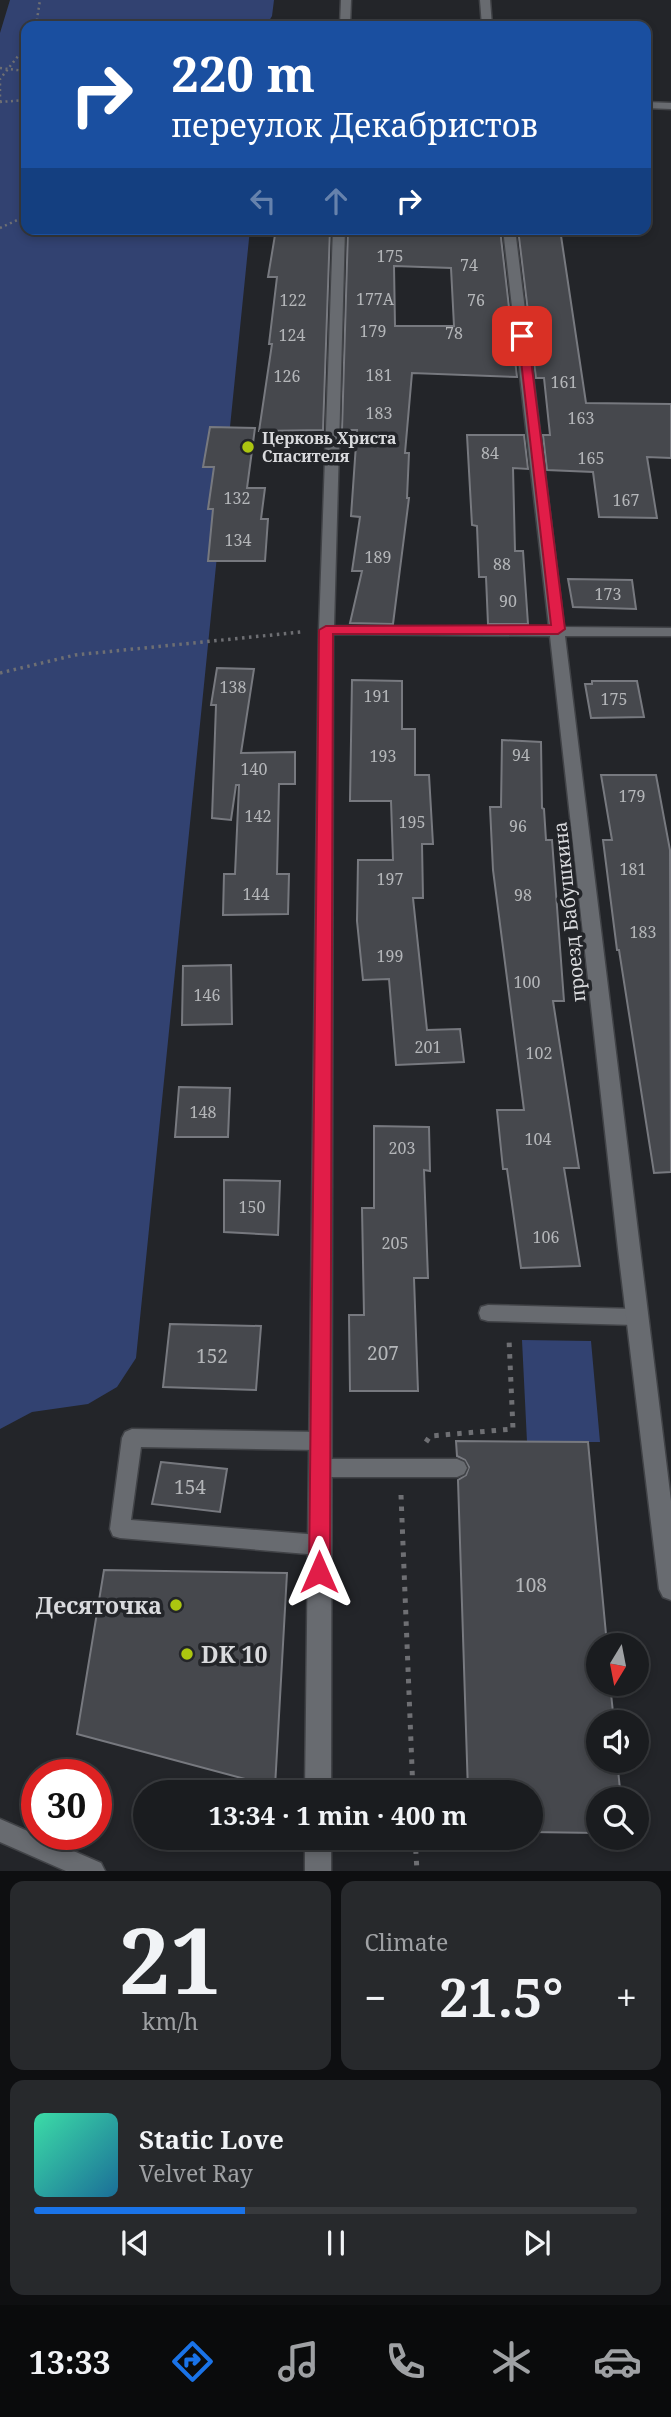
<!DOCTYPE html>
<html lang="en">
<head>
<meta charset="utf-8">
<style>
	:root { --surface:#1a1c1f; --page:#27292c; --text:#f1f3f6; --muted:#9fa1a4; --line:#383a3d; --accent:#1a73e8 }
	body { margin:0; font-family:"Noto Serif",serif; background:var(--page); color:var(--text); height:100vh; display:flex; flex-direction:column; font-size:26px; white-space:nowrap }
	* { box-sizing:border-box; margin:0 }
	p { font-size:23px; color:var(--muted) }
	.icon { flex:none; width:38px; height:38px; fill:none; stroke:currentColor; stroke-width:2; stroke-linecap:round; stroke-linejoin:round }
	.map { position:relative; height:1871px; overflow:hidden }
	.details { display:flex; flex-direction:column; gap:10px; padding:10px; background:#0e0f11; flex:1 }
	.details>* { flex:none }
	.banner { position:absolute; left:21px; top:21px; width:630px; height:214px; border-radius:14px; box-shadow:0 4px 10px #0003,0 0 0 2px var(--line); background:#1a4fa0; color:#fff; overflow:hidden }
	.needle { width:46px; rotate:190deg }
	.tools { position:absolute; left:586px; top:1633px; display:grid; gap:14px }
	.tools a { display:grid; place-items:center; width:63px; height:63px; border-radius:50%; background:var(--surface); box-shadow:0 4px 10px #0003,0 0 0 2px var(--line); font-size:35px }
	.speed { position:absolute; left:21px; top:1759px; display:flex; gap:14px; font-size:35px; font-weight:700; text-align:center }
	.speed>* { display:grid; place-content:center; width:91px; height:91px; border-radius:50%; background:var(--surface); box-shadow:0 4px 10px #0003,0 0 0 2px var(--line); line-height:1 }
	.speed .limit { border:10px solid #d22; background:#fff; color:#111 }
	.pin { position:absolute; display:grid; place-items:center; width:60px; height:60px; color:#fff; margin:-30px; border-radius:14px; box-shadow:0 4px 10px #0006 }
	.me { position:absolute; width:77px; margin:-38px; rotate:0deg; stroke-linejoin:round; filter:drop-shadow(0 0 5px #0008) }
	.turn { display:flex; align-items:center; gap:24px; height:147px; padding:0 35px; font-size:32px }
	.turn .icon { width:91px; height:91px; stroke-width:2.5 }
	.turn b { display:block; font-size:49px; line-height:60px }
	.lanes { display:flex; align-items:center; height:66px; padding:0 35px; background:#0003; justify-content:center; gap:35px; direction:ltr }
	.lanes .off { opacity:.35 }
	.big { font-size:52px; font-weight:700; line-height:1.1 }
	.details .card { flex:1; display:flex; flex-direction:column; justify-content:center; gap:10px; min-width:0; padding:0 24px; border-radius:14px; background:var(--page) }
	.details .dial { align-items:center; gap:0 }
	.dial b { font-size:91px; line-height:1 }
	.song { display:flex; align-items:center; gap:21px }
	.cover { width:84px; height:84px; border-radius:10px; background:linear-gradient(135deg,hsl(160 70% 55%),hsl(200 70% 35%)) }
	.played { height:7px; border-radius:4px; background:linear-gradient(90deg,var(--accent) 35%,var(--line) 35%) }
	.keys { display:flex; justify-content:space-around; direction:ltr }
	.heat { display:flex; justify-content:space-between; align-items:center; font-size:38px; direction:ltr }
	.details .tiles { flex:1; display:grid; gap:10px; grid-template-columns:1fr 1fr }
	.card:last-child { grid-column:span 2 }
	.trip { position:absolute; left:133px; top:1780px; width:410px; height:70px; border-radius:35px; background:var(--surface); box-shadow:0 4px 10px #0003,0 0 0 2px var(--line); font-weight:700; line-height:70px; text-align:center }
	.tab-bar { display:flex; height:112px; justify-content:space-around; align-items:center; background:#0a0b0c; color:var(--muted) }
	.tab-bar .icon { width:49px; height:49px }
	.tab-bar .selected { color:var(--accent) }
	.tab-bar b { font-size:32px; color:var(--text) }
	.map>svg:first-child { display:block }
</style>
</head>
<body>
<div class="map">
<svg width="671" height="1871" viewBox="0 0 671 1871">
	<rect width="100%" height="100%" fill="#232529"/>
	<path fill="#324271" d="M10,0H274L272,16L266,26H26V229H250L136,1358L117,1387L88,1404L32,1412L0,1429V33Z
		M522,1340L591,1341L600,1442H527Z"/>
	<path fill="#46484d" stroke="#77797f" stroke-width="2" fill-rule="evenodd" d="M276,229H330L323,430L259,431L272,344H269L277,277H268Z
		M348,229H500L517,377L412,373L405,453H409L407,498H409L393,624L350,623L362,571H352L360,517L351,516L357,430H342ZM394,266L451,268L454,326H395Z
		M518,229H560L586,403L671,404V458L647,457L657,518L599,517L593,472L547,470L543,435H550L544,378H536Z
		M210,427L255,428L247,488H265L261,519H268L265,561H208L213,509H208L214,467H203Z
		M467,435H524L528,469L513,468L515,551H523L528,624H488L486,577H479L477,526L472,525Z
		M568,579L632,580L636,609L573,607Z
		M217,668L254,669L241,753L295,752V784H279L277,874H289L288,914L223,915L224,874H235L239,785H236L231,820L212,818L216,705H211Z
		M352,680L402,681V729H415V775H429L433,844H422L423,898H413L427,1030L460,1029L464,1062L396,1065L389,979L363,980L357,921L358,860H393L391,801H350Z
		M592,681H637L644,717L591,718L585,684H592Z
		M502,740L541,742L542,808L544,809L546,840H552L564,1001H553L579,1168H564L580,1266L521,1268L507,1169H503L497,1110H524L493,870L490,807H501Z
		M601,775H656L670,850L671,1172L654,1173L619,950H617L603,840H612Z
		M231,965L232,1024L182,1025L183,966Z
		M179,1087L230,1088L228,1137H175Z
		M374,1126L429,1127L430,1171L424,1170L428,1278H414L418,1391H350L349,1315H364L362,1208H374Z
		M224,1180L280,1181L278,1235L224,1232Z
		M170,1324L261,1326L256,1390L163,1387Z
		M456,1441L588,1442L607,1645H598V1684H610L614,1722H598V1760H617L621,1799H598V1833L530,1832V1792H468L458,1480L466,1475L469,1467L465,1460L457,1456Z
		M161,1462L227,1469L220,1512L152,1504Z
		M104,1570L287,1573L275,1787L77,1734Z"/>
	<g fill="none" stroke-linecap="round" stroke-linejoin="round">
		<defs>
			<path id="lane" d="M488,1305L635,1309L642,1311L644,1317L642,1323L635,1325L488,1321L481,1319L479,1313L481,1307Z
				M132,1429L320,1432L327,1435L330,1441L327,1447L320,1450L141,1447L131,1520L319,1535L326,1538L329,1545L326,1552L319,1555L120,1538L113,1536L110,1529L122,1438L125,1432Z
				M320,1459H457L464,1462L467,1468L464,1474L457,1477H320L313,1474L310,1468L313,1462Z
				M0,1819L101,1863L105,1871H66L0,1842Z"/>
			<path id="street" d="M341,0H351L350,26H340Z
				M480,0H490L492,26H482Z
				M646,102L671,103V109L646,108Z
				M333,229H345L334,626L549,627L503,229H515L564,627L671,628V636H565L671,1501V1600L663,1597L659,1589L618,1249L550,636L333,634L331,1792H305L319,630Z
				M305,1838H331V1871H305Z"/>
		</defs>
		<use href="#lane" stroke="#414347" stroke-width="3"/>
		<use href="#street" stroke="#414347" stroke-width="3"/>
		<path stroke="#6e6f73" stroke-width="2.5" stroke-dasharray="2 3.5" stroke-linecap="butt" d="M36,26L40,0
			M0,68L26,71
			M0,102V79L26,46
			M0,102L26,100
			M0,228L26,216"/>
		<path stroke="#6e6f73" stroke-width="3.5" stroke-dasharray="2.5 4.5" stroke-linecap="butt" d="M0,673L75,655L301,632"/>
		<path stroke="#6e6f73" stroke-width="5" stroke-dasharray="4.5 7" stroke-linecap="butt" d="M426,1442L430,1436L513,1429L509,1339
			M401,1495L413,1792
			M415,1838L417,1871"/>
		<use href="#lane" fill="#686b70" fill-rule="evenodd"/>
		<use href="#street" fill="#686b70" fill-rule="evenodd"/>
	</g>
	<path fill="#e11d48" stroke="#92132f" stroke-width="2" d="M518,334L528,336L565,629L558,634H333L330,1572L327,1579L319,1582L312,1579L309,1572L319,630L326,626L551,625Z"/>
	<g fill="#acc610" stroke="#232529" stroke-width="2.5">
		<circle cx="248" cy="447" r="7"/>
		<circle cx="176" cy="1605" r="7"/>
		<circle cx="187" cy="1654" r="7"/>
	</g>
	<g text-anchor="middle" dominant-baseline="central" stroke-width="7" stroke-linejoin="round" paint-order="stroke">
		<g font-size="16" fill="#b4b6b9">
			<text x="390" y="256">175</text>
			<text x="469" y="265">74</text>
			<text x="375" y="299">177А</text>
			<text x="293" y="300">122</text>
			<text x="476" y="300">76</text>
			<text x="373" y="331">179</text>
			<text x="454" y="333">78</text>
			<text x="292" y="335">124</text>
			<text x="379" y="375">181</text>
			<text x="287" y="376">126</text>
			<text x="564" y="382">161</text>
			<text x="379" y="413">183</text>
			<text x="581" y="418">163</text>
			<text x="490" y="453">84</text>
			<text x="591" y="458">165</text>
			<text x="237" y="498">132</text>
			<text x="626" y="500">167</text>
			<text x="238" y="540">134</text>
			<text x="378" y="557">189</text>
			<text x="502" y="564">88</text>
			<text x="608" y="594">173</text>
			<text x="508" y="601">90</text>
			<text x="233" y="687">138</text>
			<text x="377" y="696">191</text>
			<text x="614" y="699">175</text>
			<text x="521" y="755">94</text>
			<text x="383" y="756">193</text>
			<text x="254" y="769">140</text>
			<text x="632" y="796">179</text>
			<text x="258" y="816">142</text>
			<text x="412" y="822">195</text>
			<text x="518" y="826">96</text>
			<text x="633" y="869">181</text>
			<text x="390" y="879">197</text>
			<text x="256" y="894">144</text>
			<text x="523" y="895">98</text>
			<text x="643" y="932">183</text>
			<text x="390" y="956">199</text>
			<text x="527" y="982">100</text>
			<text x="207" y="995">146</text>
			<text x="428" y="1047">201</text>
			<text x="539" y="1053">102</text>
			<text x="203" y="1112">148</text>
			<text x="538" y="1139">104</text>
			<text x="402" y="1148">203</text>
			<text x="252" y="1207">150</text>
			<text x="546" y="1237">106</text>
			<text x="395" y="1243">205</text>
		</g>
		<g font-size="16" font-weight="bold" fill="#d9dadd" stroke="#232529" text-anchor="start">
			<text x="262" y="438">Церковь Христа<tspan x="262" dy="18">Спасителя</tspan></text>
		</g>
		<g font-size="19" fill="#d9dadd" stroke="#232529">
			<text transform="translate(569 912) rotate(-96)">проезд Бабушкина</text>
		</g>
		<g font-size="19" fill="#b4b6b9">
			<text x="383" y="1353">207</text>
			<text x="212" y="1356">152</text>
			<text x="190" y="1487">154</text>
			<text x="531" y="1585">108</text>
		</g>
		<g font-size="23" font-weight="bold" fill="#d9dadd" stroke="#232529" text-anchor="end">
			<text x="162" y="1605">Десяточка</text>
			<text x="201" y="1654" text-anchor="start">DK 10</text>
		</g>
	</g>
</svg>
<div class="tools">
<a><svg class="needle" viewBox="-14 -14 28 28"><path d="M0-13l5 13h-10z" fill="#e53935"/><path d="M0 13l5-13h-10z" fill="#9fa1a4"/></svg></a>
<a><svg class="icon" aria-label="sound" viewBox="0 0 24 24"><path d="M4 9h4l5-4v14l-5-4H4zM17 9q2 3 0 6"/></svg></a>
<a><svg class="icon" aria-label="search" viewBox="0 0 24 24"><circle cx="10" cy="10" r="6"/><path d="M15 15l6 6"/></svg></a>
</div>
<div class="speed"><div class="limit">30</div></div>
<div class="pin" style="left:522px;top:336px;background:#d93025"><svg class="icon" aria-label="arrive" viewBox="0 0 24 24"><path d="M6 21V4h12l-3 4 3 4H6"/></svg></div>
<svg class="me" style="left:319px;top:1572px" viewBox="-20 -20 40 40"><path d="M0-17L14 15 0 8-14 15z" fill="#e11d48" stroke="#fff" stroke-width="4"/></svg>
<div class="trip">13:34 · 1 min · 400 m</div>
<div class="banner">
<div class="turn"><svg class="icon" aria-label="right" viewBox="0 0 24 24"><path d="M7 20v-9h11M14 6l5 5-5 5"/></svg><div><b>220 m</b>переулок Декабристов</div></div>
<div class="lanes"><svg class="icon off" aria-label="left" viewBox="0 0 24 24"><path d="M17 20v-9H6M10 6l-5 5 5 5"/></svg><svg class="icon off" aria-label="ahead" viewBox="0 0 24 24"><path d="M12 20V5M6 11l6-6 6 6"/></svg><svg class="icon" aria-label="right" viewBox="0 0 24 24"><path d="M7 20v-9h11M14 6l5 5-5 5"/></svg></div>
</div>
</div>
<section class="details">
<div class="tiles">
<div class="card dial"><b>21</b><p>km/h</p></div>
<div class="card"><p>Climate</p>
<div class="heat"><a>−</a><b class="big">21.5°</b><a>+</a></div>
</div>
<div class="card">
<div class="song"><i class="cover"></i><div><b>Static Love</b><p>Velvet Ray</p></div></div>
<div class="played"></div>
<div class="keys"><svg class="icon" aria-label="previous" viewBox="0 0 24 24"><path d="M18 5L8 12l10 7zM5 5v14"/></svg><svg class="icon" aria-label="pause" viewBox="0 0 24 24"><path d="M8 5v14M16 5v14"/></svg><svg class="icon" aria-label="next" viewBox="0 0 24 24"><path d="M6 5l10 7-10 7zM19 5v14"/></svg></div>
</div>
</div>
</section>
<nav class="tab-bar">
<b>13:33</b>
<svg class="icon selected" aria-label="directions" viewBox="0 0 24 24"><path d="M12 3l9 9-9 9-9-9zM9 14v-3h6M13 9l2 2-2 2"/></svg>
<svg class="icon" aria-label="music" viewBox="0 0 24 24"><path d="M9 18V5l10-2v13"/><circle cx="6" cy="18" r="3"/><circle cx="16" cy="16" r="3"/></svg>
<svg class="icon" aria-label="phone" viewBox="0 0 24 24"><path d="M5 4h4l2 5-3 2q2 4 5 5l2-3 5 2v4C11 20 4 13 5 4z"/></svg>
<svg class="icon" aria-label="climate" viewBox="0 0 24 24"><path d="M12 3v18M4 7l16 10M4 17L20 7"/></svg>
<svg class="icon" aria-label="car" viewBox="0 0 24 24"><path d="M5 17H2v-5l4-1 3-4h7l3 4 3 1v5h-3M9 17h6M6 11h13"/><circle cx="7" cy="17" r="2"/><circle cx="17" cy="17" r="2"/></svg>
</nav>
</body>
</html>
